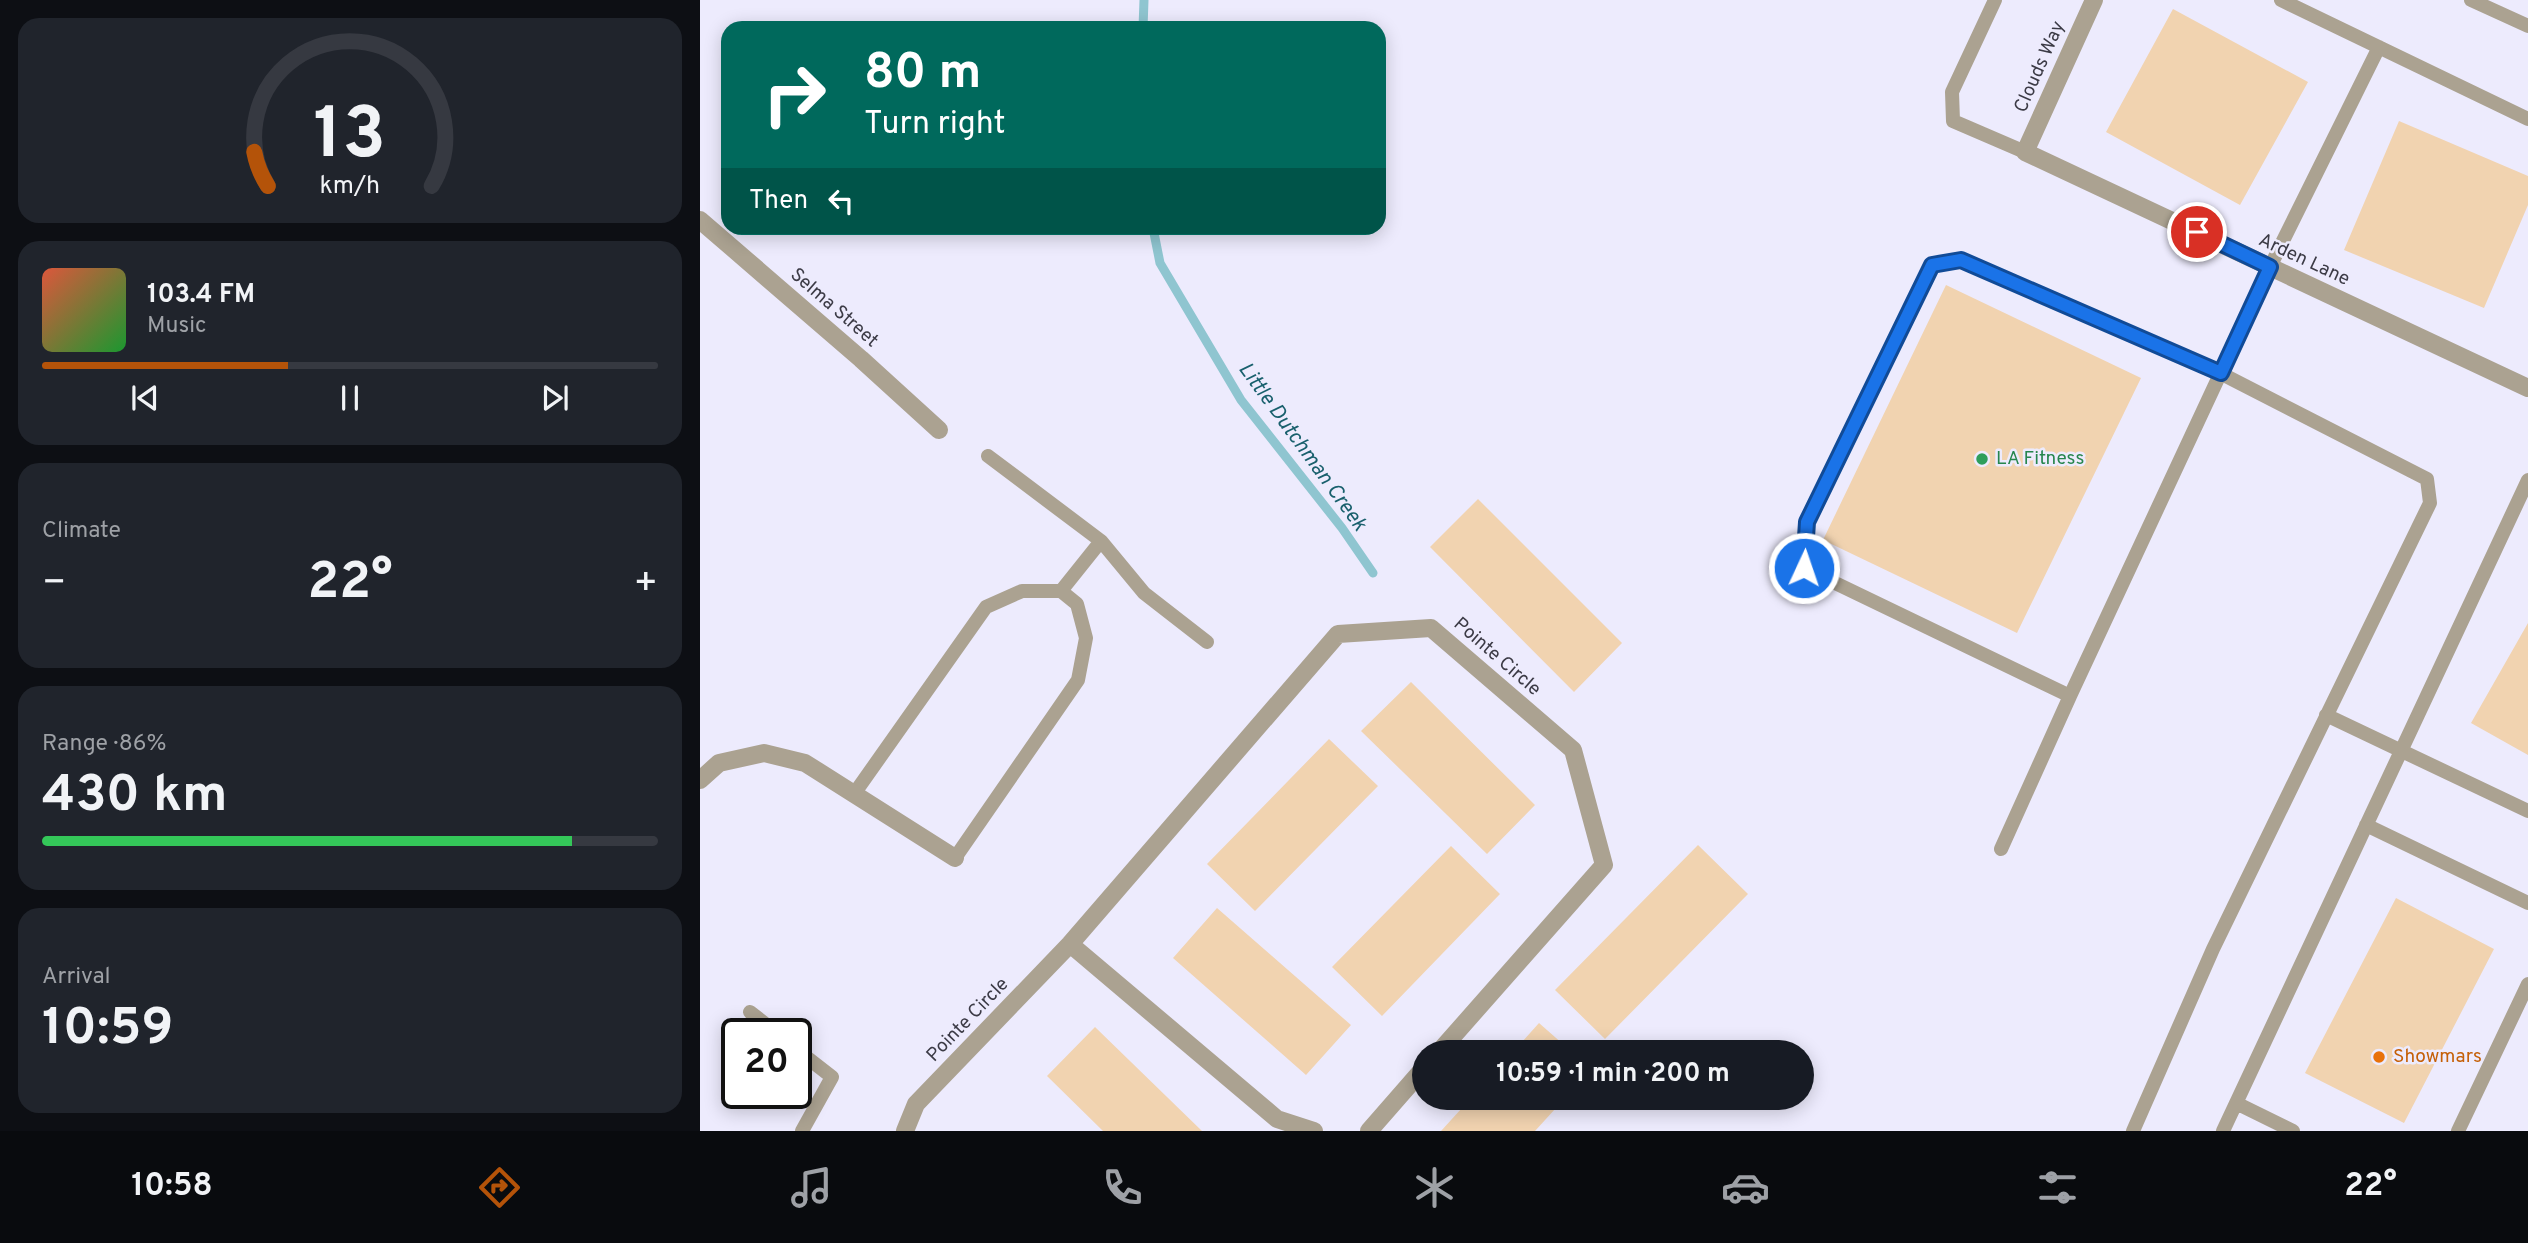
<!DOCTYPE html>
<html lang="en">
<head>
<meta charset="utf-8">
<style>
	:root { --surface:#171b24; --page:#20242c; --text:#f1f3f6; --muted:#9ea1a6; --line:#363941; --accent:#b45309 }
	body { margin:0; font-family:Overpass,sans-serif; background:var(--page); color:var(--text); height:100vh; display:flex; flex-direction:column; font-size:26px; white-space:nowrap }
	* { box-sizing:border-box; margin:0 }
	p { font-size:23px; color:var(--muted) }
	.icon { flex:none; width:38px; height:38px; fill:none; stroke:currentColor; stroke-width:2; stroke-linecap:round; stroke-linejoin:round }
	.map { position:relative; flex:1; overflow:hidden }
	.panel { display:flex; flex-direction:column; gap:18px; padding:18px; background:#0d0f14; width:700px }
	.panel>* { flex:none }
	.banner { position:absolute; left:21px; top:21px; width:665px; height:214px; border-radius:21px; box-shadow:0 4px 18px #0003; background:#00695c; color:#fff; overflow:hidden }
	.speed { position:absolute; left:21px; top:1018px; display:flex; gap:14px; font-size:35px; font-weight:700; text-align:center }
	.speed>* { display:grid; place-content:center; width:91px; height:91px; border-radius:50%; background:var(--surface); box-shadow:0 4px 18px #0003; line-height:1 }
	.speed .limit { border:4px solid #111; border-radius:10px; background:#fff; color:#111 }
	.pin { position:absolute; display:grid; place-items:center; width:60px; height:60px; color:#fff; margin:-30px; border:4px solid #fff; border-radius:50%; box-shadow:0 2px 7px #0007 }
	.me { position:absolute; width:77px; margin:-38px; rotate:3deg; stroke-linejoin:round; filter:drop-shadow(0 0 5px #0008) }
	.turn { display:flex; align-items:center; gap:24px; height:147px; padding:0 28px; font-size:32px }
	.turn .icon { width:91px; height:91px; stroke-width:2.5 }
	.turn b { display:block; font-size:49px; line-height:60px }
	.then { display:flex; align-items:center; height:66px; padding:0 28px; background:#0003; gap:14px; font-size:26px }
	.big { font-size:52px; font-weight:700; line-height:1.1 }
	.panel .widget { flex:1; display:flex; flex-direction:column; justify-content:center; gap:10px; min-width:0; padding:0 24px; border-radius:21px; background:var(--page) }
	.panel .dial { align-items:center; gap:0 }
	.dial svg { height:182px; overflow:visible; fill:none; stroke:var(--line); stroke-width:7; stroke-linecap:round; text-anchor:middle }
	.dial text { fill:var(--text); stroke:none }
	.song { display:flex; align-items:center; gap:21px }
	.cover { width:84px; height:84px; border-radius:10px; background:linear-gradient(135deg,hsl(10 70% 55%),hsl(130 70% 35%)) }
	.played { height:7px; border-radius:4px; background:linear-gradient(90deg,var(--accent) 40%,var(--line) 40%) }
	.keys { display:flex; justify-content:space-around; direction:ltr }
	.heat { display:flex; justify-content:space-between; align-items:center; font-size:38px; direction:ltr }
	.charge { height:10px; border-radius:5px; background:linear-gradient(90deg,#34c759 86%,var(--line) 0) }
	.trip { position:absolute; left:712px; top:1040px; width:402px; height:70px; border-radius:35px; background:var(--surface); box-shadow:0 4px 18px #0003; font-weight:700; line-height:70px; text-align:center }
	.tab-bar { display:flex; height:112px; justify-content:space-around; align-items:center; background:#090b0e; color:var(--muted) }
	.tab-bar .icon { width:49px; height:49px }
	.tab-bar .current { color:var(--accent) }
	.tab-bar b { font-size:32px; color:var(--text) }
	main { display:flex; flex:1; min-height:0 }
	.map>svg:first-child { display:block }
</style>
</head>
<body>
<main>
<section class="panel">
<div class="widget dial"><svg viewBox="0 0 100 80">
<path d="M14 69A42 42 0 1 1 86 69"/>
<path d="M14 69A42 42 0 0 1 8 54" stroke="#b45309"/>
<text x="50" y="56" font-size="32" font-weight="700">13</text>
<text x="50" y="72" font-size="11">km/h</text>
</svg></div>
<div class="widget">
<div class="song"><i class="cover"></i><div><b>103.4 FM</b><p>Music</p></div></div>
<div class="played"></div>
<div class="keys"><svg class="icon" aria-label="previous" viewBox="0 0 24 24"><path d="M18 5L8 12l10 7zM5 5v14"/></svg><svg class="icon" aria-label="pause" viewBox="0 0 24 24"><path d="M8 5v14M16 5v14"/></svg><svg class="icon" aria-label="next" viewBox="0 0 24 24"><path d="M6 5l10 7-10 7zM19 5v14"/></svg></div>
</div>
<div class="widget"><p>Climate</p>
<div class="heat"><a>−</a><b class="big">22°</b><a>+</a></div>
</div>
<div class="widget"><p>Range · 86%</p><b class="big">430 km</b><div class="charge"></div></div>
<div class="widget"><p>Arrival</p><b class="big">10:59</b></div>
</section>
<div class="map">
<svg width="1828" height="1131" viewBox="0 0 1828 1131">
	<rect width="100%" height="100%" fill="#edebfd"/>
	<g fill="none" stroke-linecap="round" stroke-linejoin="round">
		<path stroke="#8fc5d0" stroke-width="9" d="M443,28L444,0
			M453,228L460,263L541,400L642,528L673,573"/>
	</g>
	<path fill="#f1d3b0" d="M1473,9L1608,82L1540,205L1406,132Z
		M1699,121L1828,176V205L1784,308L1644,250Z
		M1246,285L1441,378L1317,633L1123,540Z
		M778,499L922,643L874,692L730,547Z
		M1828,623V755L1771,723Z
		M711,682L835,805L787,854L661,731Z
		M629,739L678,786L555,911L507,864Z
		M998,845L1048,894L905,1039L855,990Z
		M751,846L800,894L682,1016L632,967Z
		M1696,898L1794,949L1704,1123L1605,1073Z
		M517,908L651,1025L606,1075L473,958Z
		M839,1023L872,1052H813Z
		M395,1027L502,1131H403L347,1076Z
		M772,1097H866L835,1131H741Z"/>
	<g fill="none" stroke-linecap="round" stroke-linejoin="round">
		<path stroke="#aba291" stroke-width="14" d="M1295,0L1252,92L1253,121L1325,152
			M1581,0L1828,119
			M1771,0L1828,26
			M288,456L401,541L361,591
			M401,541L444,593L507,642
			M1370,696L1570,267L1679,47
			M1626,715L1828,811
			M154,794L286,607L322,591H361L377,604L386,638L378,680L255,858
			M1666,825L1828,903
			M1301,849L1370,696L1104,568L1107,522L1232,265L1261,260L1520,373L1727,479L1730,503L1513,949L1433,1131
			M50,1012L78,1034
			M96,1049L132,1077L102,1131
			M1536,1103L1593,1131
			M1523,1131L1828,480
			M1758,1131L1828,984"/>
		<path stroke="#aba291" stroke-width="18" d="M1394,0L1325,152L1828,388
			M0,220L161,359L239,430
			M0,780L19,763L64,753L105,763L255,858
			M370,944L577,1119L614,1131
			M205,1131L216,1104L370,944L638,634L731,628L873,750L904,865L739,1052
			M669,1131L724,1068"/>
	</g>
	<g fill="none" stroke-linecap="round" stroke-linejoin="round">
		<defs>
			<path id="route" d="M1104,568L1107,522L1232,265L1261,260L1521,373L1570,267L1497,232"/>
		</defs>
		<use href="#route" stroke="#114b97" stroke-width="18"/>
		<use href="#route" stroke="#1a73e8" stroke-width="12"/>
	</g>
	<circle fill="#2e9e5b" stroke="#edebfd" stroke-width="2.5" cx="1282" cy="459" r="7"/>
	<circle fill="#e8710a" stroke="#edebfd" stroke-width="2.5" cx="1679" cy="1057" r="7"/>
	<g text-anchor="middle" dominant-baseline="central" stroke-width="5" stroke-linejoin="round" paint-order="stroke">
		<g font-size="19" fill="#3c3b46" stroke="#edebfd">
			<text transform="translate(1340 67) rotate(-66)">Clouds Way</text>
			<text transform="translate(1604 260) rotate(25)">Arden Lane</text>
			<text transform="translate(134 308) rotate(41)">Selma Street</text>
			<text transform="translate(797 657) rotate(41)">Pointe Circle</text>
			<text transform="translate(268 1020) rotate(-46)">Pointe Circle</text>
		</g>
		<g font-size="19" fill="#27864d" stroke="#edebfd" text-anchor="start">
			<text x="1296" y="459">LA Fitness</text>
		</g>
		<g font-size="19" fill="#c56008" stroke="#edebfd" text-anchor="start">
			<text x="1693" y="1057">Showmars</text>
		</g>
		<g font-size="21" font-style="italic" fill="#19606d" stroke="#edebfd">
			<text transform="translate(602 447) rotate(54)">Little Dutchman Creek</text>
		</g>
	</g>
</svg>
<div class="speed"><div class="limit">20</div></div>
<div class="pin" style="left:1497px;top:232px;background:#d93025"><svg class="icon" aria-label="arrive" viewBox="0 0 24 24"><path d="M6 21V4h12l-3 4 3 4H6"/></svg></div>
<svg class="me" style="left:1104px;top:568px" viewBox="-20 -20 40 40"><circle r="17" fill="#1a73e8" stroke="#fff" stroke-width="3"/><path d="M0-11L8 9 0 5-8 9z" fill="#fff"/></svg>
<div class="trip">10:59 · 1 min · 200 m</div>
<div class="banner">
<div class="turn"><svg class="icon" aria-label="right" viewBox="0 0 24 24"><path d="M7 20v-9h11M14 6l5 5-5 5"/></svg><div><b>80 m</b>Turn right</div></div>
<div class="then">Then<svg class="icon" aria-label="left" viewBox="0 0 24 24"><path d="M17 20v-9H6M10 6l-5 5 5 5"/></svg></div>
</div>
</div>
</main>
<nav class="tab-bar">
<b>10:58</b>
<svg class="icon current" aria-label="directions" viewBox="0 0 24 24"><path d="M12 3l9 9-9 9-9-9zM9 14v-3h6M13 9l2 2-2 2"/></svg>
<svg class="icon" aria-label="music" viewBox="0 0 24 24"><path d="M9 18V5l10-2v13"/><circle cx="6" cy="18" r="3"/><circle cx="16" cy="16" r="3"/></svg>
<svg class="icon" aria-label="phone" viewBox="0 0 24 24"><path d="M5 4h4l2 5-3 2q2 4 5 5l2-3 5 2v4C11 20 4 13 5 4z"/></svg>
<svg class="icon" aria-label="climate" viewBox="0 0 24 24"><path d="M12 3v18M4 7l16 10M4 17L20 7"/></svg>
<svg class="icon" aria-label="car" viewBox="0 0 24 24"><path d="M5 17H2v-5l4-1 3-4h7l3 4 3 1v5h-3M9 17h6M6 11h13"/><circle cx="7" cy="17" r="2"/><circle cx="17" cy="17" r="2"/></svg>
<svg class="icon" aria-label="filters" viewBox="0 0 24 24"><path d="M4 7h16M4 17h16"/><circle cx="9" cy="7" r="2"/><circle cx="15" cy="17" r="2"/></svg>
<b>22°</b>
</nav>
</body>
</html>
